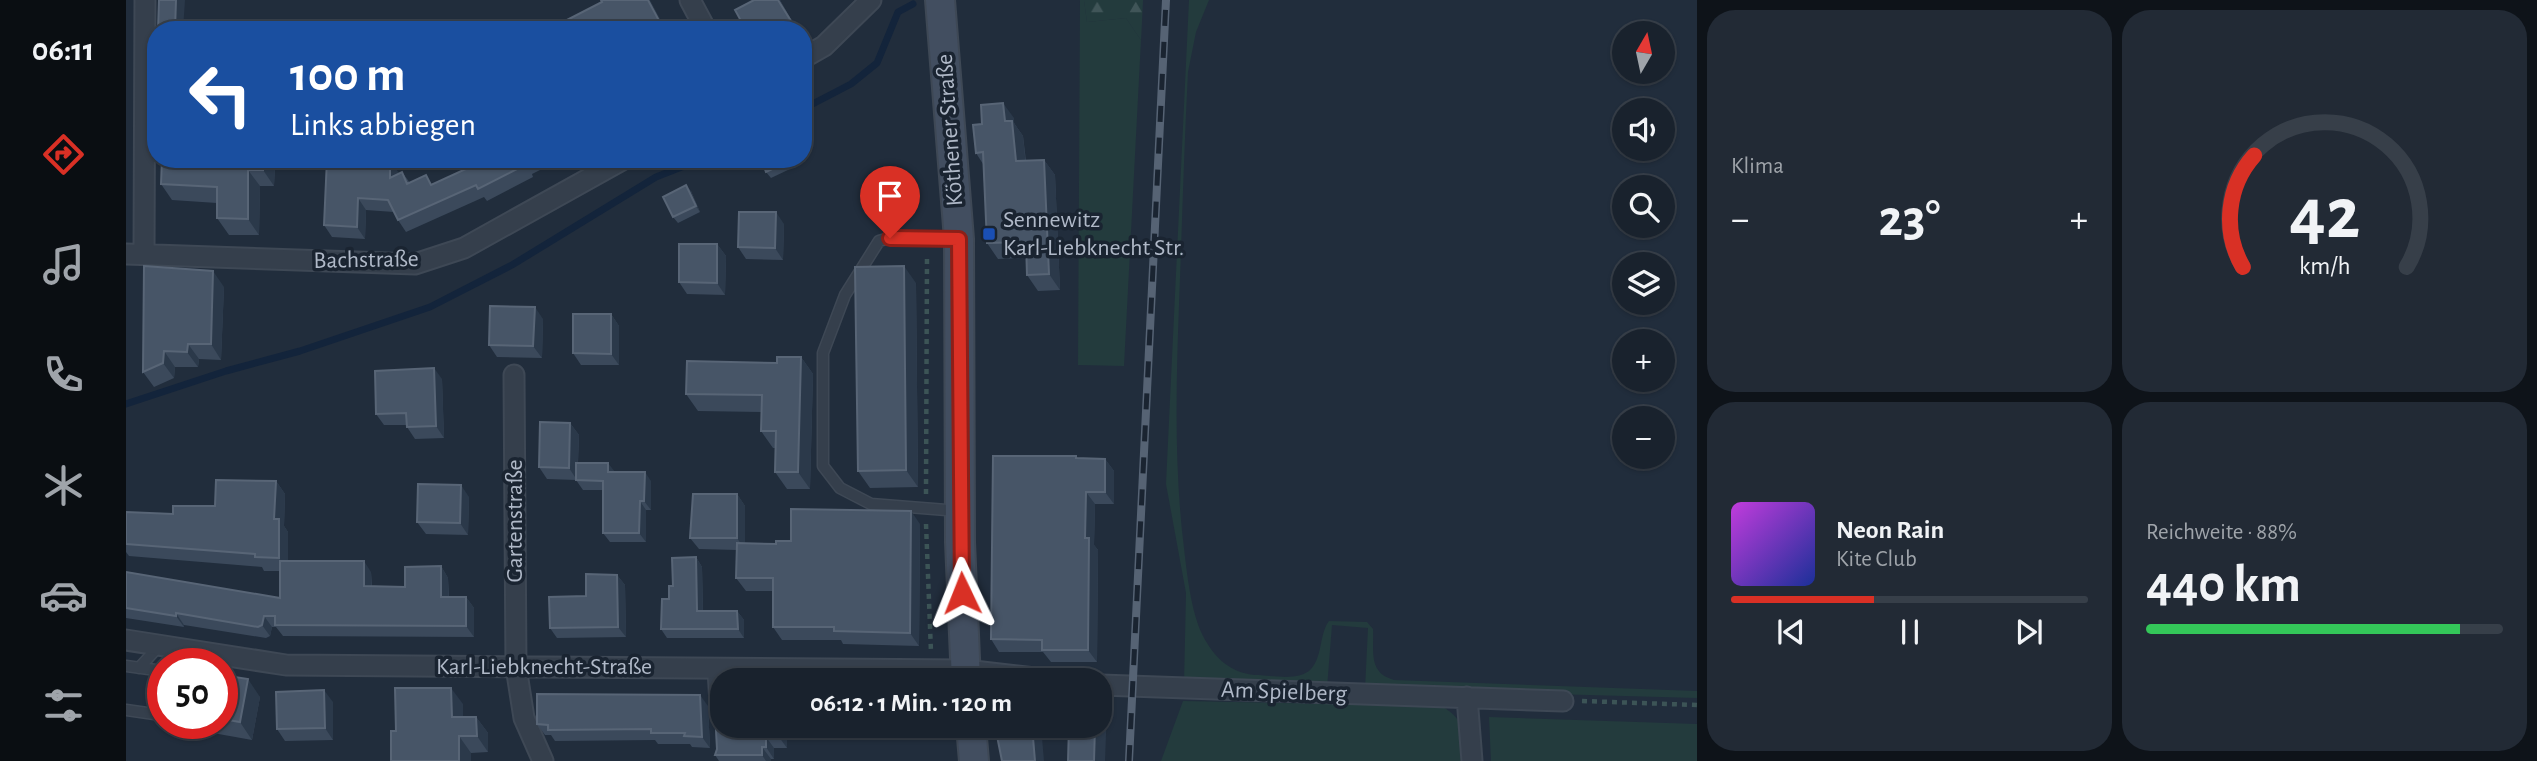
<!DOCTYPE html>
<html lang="de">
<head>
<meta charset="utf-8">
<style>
	:root { --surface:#19222d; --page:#222a35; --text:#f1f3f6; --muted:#9fa4aa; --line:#373f49; --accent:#d93025 }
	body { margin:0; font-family:"Alegreya Sans",sans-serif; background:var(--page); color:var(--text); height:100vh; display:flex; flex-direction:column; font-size:26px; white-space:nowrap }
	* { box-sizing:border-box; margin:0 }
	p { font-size:23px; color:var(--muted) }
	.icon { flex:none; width:38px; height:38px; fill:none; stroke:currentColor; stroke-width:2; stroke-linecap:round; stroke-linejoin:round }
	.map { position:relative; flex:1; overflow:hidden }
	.sheet { display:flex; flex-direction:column; gap:10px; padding:10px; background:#0e1319; width:840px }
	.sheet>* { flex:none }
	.hud { position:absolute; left:21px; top:21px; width:665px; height:147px; border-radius:28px; box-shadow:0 2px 5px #0004,0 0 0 2px var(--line); background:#1a4fa0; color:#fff; overflow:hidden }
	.needle { width:46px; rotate:9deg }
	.controls { position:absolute; left:1486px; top:21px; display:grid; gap:14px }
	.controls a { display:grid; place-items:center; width:63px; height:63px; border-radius:50%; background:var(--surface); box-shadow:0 2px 5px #0004,0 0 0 2px var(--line); font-size:35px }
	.speed { position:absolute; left:21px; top:648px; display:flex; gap:14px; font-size:35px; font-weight:700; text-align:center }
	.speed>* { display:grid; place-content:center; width:91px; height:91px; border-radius:50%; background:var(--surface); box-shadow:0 2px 5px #0004,0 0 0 2px var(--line); line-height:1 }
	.speed .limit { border:10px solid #d22; background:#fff; color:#111 }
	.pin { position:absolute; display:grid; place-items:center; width:60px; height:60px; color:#fff; margin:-72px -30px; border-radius:50% 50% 50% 0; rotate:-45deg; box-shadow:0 0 7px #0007 }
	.pin .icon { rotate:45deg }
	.me { position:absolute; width:77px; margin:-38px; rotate:358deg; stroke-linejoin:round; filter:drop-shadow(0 0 5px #0008) }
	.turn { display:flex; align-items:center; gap:24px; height:147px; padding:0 28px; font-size:32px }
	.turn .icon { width:91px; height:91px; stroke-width:2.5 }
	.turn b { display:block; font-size:49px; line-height:60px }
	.big { font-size:52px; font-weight:700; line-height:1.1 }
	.sheet .card { flex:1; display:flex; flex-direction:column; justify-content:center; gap:10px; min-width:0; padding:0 24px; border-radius:28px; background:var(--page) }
	.sheet .dial { align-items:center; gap:0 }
	.dial svg { height:182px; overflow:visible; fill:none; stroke:var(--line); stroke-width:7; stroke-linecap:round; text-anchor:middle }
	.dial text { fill:var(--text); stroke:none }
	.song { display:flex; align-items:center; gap:21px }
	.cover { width:84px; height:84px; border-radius:10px; background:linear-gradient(135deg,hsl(290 70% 55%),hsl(230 70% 35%)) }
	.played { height:7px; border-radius:4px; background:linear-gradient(90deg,var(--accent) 40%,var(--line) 40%) }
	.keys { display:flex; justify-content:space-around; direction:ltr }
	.heat { display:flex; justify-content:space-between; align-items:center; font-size:38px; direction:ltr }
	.charge { height:10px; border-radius:5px; background:linear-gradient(90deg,#34c759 88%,var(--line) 0) }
	.sheet .tiles { flex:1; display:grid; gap:10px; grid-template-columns:repeat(2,1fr) }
	.trip { position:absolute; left:584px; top:668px; width:402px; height:70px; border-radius:28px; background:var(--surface); box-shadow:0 2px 5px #0004,0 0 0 2px var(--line); font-weight:700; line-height:70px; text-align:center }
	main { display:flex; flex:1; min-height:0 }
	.dock { display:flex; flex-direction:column; width:126px; justify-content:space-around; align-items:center; background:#0a0e12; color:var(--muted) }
	.dock .icon { width:49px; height:49px }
	.dock .selected { color:var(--accent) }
	.dock b { font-size:32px; color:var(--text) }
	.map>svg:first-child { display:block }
</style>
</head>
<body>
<main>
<nav class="dock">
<b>06:11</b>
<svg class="icon selected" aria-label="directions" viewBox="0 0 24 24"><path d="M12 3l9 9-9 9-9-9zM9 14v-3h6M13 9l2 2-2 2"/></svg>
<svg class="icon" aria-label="music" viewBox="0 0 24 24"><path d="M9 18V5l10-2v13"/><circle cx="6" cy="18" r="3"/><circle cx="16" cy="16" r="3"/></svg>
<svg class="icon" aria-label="phone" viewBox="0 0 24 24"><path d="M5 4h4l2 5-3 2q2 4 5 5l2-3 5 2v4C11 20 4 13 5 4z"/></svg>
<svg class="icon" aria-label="climate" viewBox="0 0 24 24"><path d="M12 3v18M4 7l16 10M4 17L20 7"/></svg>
<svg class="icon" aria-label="car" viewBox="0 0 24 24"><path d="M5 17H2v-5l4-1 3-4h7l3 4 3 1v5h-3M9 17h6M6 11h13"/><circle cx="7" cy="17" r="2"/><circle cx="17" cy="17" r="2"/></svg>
<svg class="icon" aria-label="filters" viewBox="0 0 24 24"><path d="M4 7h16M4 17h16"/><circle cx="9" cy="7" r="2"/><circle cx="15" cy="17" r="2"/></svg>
</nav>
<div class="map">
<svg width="1571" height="761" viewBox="0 0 1571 761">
	<defs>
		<pattern id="forest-firs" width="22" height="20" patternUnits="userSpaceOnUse" patternTransform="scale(1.75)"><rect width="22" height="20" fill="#233b3d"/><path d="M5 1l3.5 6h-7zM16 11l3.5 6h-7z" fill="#405558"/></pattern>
	</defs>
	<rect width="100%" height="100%" fill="#212d3c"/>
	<path fill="#233b3d" d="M954,0H958L961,22L1000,18L1015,40L998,366L952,365Z
		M1063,0H1083L1070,32L1062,72C1058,149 1056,227 1053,305C1050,386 1048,468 1058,548C1061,574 1065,612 1077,636C1088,657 1104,673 1129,675C1145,675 1173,682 1185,669C1197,656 1193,634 1203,621L1241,622L1247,629C1248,652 1242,673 1268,680L1571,691V698L1239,689L1242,628L1206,625L1201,688L1058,683L1060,593L1040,484Z
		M1057,701L1316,706C1340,722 1341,733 1342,761H1035Z
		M1363,717L1571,724V761H1365Z"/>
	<path fill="url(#forest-firs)" d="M958,0H1017L1015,40L1000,18L961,22Z"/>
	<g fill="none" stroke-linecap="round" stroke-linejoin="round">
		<path stroke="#13243b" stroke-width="7" d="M677,109L725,84L751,63L772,12L787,4
			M0,404L100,371L174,351L304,307L386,265L530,177L576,159"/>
		<defs>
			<path id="service" d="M830,239L763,238L753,241L719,295L697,353V466L714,488L745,504L833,511
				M0,666L37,671
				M13,668L33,646
				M587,668L589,705
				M0,710L35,715L37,706"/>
			<path id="minor" d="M564,0L580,30
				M677,58L698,46L745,0
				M0,254L289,264L338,248L498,159
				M18,254L19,0
				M388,375L390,667L398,718L417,761
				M0,640L160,665L839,670L936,681
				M975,685L1437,701
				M1341,697L1346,761"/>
			<path id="secondary" d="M814,0L833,239L834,542L840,681
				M845,726L848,761"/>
		</defs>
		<use href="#service" stroke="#3e4855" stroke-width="13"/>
		<use href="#minor" stroke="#3e4855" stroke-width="23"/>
		<use href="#secondary" stroke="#3e4855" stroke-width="32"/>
		<path stroke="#3c5456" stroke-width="4.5" stroke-dasharray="5 5" stroke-linecap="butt" d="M800,494L801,255
			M800,524L805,652
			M1456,701L1571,705"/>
		<use href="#service" stroke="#353f4c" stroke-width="10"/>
		<use href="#minor" stroke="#353f4c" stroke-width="19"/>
		<use href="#secondary" stroke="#424e60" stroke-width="28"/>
		<defs>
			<path id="rail" d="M1003,761L1040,0"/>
		</defs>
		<use href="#rail" stroke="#566374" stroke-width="8"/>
		<use href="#rail" stroke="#1a2431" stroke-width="5" stroke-dasharray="16" stroke-linecap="butt"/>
	</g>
	<path fill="#3b495b" d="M628,0H654L671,30H620Z
		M888,118V123L897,136L900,161L918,160L929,175L934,290L912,291L901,275L900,258L872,259L861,243L857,164L850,153L856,124Z
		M337,159H436L406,174L407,177L361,201L358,197L280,232L272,220L268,212L240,210L239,239L206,237L198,225L264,161L273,174L276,172L284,183L306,184L342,168Z
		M660,159L664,169L645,178L640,172Z
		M149,165L148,186H134L133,235H103L91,218V203L46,200L35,184Z
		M565,191L574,212L552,223L547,217Z
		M658,224L657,260L620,259L612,247Z
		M591,244L600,256L599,295L561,294L553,282Z
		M790,283L792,487L744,488L732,471Z
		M98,287L95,360L73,359L72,367H49L48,378L28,387L17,372Z
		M485,314L493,326V365H455L447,353Z
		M417,319L416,358L371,357L363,345Z
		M675,357L687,374L684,489H661L649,472V448H647L635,431V412L572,411L560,394L651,363Z
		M316,379L318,438L289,439L281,427V425H258L250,414Z
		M444,423L453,435L452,463L525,481V510H520V542H484L477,533V490H457L450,480L421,479L413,467Z
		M950,456L952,458L979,459L988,471V504H969L968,545L972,550L971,662H925L917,652H873L865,639Z
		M150,481L159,494L158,526L162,532V561L245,572L246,586L279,587L315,566L322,578L323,597H340L348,608V637L157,636L150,627H146L144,636L140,638L58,625V627L0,618V572L154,598V571H138L136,567L3,556L0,552V512L47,514L89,506Z
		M611,494L619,506V543L650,544L665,541L794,524L793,646L717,644L715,640H656L647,627V591H620L610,578L611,550L573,549L564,538Z
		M343,497L342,535L300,534L291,522Z
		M570,557L576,567L577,611H611L618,620V638H541L535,629L547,586Z
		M491,575L499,585L500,637L431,638L424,628L460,596Z
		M96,675L134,697L126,740L48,726L46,723H96Z
		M207,702V740L159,741L151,729Z
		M337,704V717H350L362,733V752L345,753V761H265L270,731Z
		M582,706L584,748L566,747L564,744H532L529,740L429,741L425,735H419L411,724Z
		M597,726H674V735L661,736V748H648V759H645V761H593L589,755Z
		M732,726H777V738L739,737Z"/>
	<path fill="#2b394a" d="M50,0H59L57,30H49Z
		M522,0H524L540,30H538Z
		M652,0H654L671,30L665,21Z
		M877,103L888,118V123L897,136L901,177L890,161L879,121Z
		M137,159H144L149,165L148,186L137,170Z
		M918,160L929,175L934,290L923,274Z
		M264,161L273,173L272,190L264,178Z
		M122,170L134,186L133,235L122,219Z
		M560,185L565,191L574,212L570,206Z
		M232,198L240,210L239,239L231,227Z
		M650,212L658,224L657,260L649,248Z
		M591,244L600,256L599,295L591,283Z
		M778,266L790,283L792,487L780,470Z
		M87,271L98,287L95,360L85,344Z
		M409,307L417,319L416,358L407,346Z
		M485,314L493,326V365L485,354Z
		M62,344L73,359L72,367L61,352Z
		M38,351L49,367L48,378L37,363Z
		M675,357L687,374L684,489L672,472Z
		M308,368L316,379L318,438L310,426Z
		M444,423L453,435L451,480L443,468Z
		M979,459L988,471V504L979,492Z
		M482,463L489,472H482Z
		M519,472L525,481V510L518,501Z
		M150,481L159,494L158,526L162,532V571L153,558L148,519Z
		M335,485L343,497L342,535L334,523Z
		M960,492L969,504L968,545L972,550L971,662L962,650L959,538Z
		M611,494L619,506V550L611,538Z
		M514,501L520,510V542L513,533Z
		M785,511L794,524L793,646L784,633Z
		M570,557L576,567L577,620L571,611Z
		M238,561L245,572L246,598L238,586Z
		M315,566L322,578L323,608L315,597Z
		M491,575L499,585L500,637L492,627Z
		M340,597L348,608V637L340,626Z
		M611,611L618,620V638L612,629Z
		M50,613L58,625V627L50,616Z
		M138,616L146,627L144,636L136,625Z
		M122,679L134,697L126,740L114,722Z
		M325,688L337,704V734L326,717Z
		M198,690L207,702V740L199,728Z
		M574,695L582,706L584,748L576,737Z
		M975,698L981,708L979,761H968L969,726H975Z
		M350,717L362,733V752L351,736Z
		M653,726H654L661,736V748L653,737Z
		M667,726H674V735Z
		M768,726H777V738Z
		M906,726H915L918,761H909Z
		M333,736L345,753V761H333Z
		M640,737L648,748V759L640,747Z
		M636,747L645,759V761H640L636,755Z"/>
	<path fill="#475567" stroke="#586576" stroke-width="2" d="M33,0H50L49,30H32Z
		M475,0H522L538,30H441L437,22L476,2Z
		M628,0H652L665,21L649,30H620L609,10Z
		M877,103L879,121H886L890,161L918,160L923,274L901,275L900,242L861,243L857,152L850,153L847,125L856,124L855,105Z
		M36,159H137V170H122V219L91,218V187L35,184Z
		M201,159L264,161V178L276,172L281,184L300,175L305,185L342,168L337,159H404L398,162L399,165L352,189L350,185L272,220L262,200L232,198L231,227L198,225Z
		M635,159H659L660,163L640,172Z
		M560,185L570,206L547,217L537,197Z
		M613,212H650L649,248L612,247Z
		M553,244H591V283L553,282Z
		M18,266L87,271L85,344H62L61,352L38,351L37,363L17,372Z
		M778,266L780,470L732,471L729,267Z
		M364,306L409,307L407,346L363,345Z
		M447,314H485V354L447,353Z
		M651,357H675L672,472H649L650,431H635L636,395L560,394L561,361L651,363Z
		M308,368L310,426L281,427L280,413L250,414L249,371Z
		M414,422L444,423L443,468L413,467Z
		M867,456H950V458L979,459V492H960L959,538H963L962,650H916V640L865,639Z
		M450,463H482V472H519L518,501H514L513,533H477V481L450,480Z
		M90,480L150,481L148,519H153V558L129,557V554L0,544V512L47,514V506H89Z
		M292,484L335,485L334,523L291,522Z
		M567,494H611V538H564Z
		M665,509L785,511L784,633L708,631V627H647V578H610L611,543L650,544V541H665Z
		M570,557L571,611H611L612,629H535L536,599H543V586H547L546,558Z
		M154,561H238V586L279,587V567L315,566V597H340V626L149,625V616H138L136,625L132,627L50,613V616L0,608V572L154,598Z
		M460,574L491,575L492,627L424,628L423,597L460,596Z
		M96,675L122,679L114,722L96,719Z
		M269,688H325L326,717H350L351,736H333V761H265V731H270Z
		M198,690L199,728L151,729L150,692Z
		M411,694L574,695L576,737L558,736L559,733H525V729L422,730V725L411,724Z
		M588,694H597V726H653V737H640V747H636V755H589L591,749Z
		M870,726H906L909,761H876L872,741Z
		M943,726H969L968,761H942Z"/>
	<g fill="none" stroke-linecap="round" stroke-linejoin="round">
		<defs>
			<path id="route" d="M764,238L833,239L836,593"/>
		</defs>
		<use href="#route" stroke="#8d1f18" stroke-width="18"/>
		<use href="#route" stroke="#d93025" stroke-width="12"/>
	</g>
	<rect fill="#1a4fb4" stroke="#1a2431" stroke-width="2.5" x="856" y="227" width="14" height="14" rx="3.5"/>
	<g text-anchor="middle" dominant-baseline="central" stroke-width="7" stroke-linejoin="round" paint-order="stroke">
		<g font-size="24" fill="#b0b9c8" stroke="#1a2431">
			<text transform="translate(824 130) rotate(-94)">Köthener Straße</text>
			<text transform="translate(240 260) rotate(-1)">Bachstraße</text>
			<text transform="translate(389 521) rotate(-90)">Gartenstraße</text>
			<text x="418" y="667">Karl-Liebknecht-Straße</text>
			<text transform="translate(1158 692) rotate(2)">Am Spielberg</text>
		</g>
		<g font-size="24" fill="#b0b9c8" stroke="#1a2431" text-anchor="start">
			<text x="877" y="220">Sennewitz<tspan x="877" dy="28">Karl-Liebknecht Str.</tspan></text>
		</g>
	</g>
</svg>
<div class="controls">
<a><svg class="needle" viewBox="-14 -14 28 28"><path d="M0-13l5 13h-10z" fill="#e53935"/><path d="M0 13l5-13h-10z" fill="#9fa4aa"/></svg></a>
<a><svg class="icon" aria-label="sound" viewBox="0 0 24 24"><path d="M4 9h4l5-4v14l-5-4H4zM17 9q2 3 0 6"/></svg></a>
<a><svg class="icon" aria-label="search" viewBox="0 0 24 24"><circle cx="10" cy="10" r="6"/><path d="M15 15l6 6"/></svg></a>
<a><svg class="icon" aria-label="layers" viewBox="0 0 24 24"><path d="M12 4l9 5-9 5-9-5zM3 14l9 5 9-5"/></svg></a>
<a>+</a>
<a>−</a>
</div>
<div class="speed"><div class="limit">50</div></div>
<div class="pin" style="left:764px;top:238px;background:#d93025"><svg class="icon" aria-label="arrive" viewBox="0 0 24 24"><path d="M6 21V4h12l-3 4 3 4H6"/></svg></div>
<svg class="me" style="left:836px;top:593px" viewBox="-20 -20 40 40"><path d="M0-17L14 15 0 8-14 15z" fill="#d93025" stroke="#fff" stroke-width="4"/></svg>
<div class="trip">06:12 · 1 Min. · 120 m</div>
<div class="hud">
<div class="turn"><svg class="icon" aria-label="left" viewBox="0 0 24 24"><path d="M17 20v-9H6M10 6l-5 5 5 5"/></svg><div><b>100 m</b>Links abbiegen</div></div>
</div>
</div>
<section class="sheet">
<div class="tiles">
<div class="card"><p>Klima</p>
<div class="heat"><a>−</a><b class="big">23°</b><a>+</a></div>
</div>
<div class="card dial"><svg viewBox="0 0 100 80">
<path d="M14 69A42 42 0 1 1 86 69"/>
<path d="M14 69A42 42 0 0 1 19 20" stroke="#d93025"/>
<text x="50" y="56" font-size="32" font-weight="700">42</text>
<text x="50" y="72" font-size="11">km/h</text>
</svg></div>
<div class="card">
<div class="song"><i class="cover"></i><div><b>Neon Rain</b><p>Kite Club</p></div></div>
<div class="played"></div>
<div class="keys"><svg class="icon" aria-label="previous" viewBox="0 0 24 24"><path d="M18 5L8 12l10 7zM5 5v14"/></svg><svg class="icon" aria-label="pause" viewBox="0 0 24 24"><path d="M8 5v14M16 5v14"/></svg><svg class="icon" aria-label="next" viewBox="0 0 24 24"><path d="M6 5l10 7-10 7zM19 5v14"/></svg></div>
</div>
<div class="card"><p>Reichweite · 88%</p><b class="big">440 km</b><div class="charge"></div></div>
</div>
</section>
</main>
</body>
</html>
